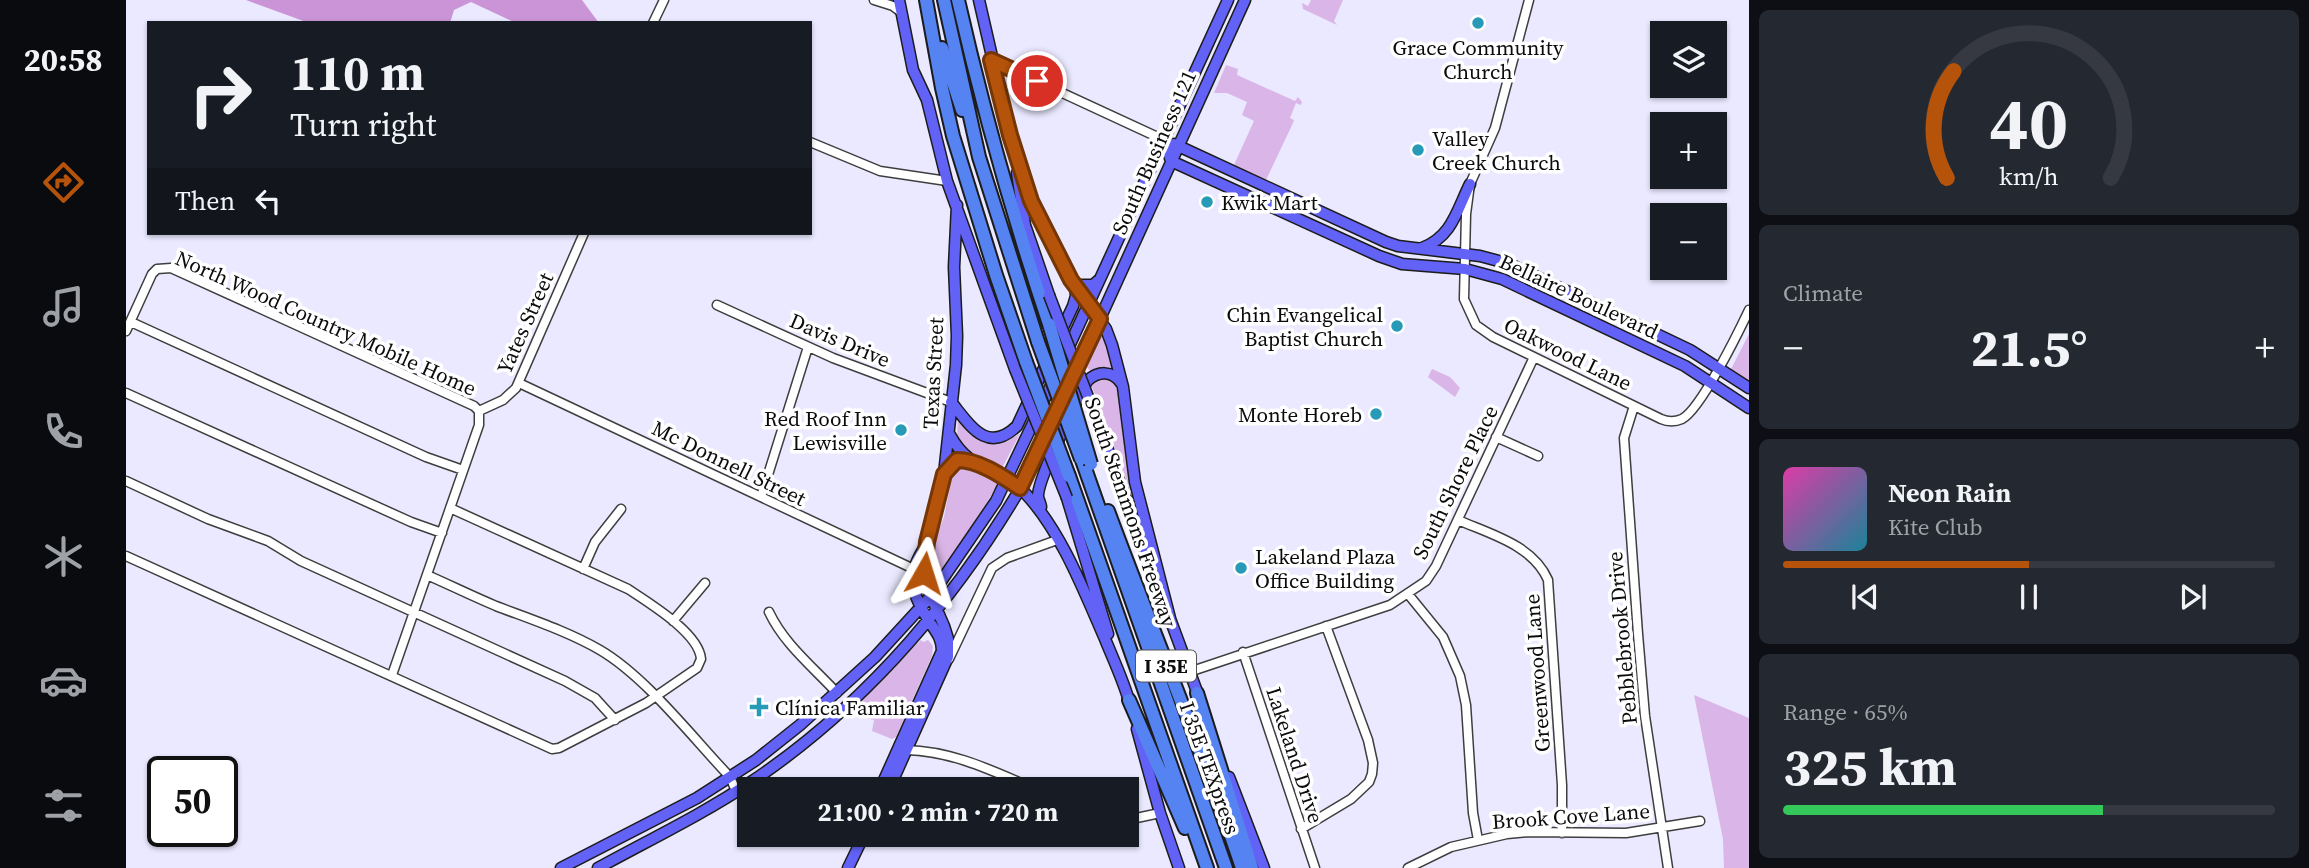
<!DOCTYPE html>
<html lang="en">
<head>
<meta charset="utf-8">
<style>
	:root { --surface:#171b24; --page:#242831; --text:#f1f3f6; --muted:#9ea1a6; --line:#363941; --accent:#b45309 }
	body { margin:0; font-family:"Source Serif 4",serif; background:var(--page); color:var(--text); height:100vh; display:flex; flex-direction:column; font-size:26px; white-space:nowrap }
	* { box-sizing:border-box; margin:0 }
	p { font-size:23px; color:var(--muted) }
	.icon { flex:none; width:38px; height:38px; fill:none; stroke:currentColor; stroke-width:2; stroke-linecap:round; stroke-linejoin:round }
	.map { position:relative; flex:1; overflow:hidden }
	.side { display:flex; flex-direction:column; gap:10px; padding:10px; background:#0d0f14; width:560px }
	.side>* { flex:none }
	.banner { position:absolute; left:21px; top:21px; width:665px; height:214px; border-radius:0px; box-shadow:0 2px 5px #0004; background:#171b24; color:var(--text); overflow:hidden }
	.tools { position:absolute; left:1524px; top:21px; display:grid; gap:14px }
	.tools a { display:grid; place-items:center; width:77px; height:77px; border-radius:0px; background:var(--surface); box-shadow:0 2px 5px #0004; font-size:35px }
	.speed { position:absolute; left:21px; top:756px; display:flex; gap:14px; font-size:35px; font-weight:700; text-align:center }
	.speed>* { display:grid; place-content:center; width:91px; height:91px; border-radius:50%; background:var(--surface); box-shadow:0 2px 5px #0004; line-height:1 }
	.speed .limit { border:4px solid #111; border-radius:10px; background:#fff; color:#111 }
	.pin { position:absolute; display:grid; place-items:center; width:60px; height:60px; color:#fff; margin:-30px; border:4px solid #fff; border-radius:50%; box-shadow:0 2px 7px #0007 }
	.me { position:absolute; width:77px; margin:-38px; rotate:6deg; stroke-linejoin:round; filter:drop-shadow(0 0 5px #0008) }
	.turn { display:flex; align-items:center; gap:24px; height:147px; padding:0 28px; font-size:32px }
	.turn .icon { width:91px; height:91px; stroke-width:2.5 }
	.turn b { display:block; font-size:49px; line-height:60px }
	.then { display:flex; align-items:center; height:66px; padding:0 28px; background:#0003; gap:14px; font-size:26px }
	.big { font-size:52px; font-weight:700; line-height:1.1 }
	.side .widget { flex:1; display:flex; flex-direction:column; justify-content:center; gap:10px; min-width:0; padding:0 24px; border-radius:10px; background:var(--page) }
	.side .dial { align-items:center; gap:0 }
	.dial svg { height:182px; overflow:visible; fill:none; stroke:var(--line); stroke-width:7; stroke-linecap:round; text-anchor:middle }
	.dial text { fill:var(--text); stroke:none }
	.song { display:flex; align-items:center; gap:21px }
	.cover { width:84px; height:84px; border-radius:10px; background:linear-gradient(135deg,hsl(320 70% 55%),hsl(190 70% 35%)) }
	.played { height:7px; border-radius:4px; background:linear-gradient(90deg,var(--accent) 50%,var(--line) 50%) }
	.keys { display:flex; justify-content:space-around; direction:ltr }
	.heat { display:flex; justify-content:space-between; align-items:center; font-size:38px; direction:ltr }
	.charge { height:10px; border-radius:5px; background:linear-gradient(90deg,#34c759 65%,var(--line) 0) }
	.trip { position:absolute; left:611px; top:777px; width:402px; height:70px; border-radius:0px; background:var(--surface); box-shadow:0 2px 5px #0004; font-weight:700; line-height:70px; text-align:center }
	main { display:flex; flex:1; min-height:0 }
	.menu { display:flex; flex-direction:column; width:126px; justify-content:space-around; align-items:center; background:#090b0e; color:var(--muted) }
	.menu .icon { width:49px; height:49px }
	.menu .on { color:var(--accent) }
	.menu b { font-size:32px; color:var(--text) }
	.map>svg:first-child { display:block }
</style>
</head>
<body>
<main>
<nav class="menu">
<b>20:58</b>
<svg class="icon on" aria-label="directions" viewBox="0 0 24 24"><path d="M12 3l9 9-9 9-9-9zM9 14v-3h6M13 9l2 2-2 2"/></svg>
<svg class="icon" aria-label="music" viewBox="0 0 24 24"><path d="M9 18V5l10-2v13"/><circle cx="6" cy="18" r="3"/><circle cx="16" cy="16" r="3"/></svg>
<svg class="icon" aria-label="phone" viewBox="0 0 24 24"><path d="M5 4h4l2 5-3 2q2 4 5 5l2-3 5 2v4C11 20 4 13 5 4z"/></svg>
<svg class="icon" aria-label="climate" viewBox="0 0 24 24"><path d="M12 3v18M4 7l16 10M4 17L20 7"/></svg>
<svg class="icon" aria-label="car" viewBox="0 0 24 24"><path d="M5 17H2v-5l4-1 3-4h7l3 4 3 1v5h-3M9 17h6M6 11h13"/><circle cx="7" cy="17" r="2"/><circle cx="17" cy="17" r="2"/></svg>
<svg class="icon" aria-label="filters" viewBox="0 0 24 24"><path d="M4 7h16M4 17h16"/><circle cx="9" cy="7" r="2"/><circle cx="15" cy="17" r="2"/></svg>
</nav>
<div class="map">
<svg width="1623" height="868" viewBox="0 0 1623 868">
	<rect width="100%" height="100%" fill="#eae9ff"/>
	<path fill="#dab5e7" d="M1185,0H1217L1208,21L1211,25L1177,9L1176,3L1182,6Z
		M1100,65L1112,69L1111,75L1169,101L1172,97L1176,102L1175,105L1170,103L1164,118L1168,120L1167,123L1140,180L1108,165L1128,121L1116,115L1121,102L1101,93H1088Z
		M976,334L987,369H971L965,372L961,367Z
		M1623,334V381L1605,369Z
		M1306,369L1324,377L1334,388L1329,397L1302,377Z
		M980,376L990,380L1009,503L965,384L970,378Z
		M832,415L863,442H878L894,434L876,468L839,449L831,438Z
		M843,462C854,468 868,472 871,485L856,511L812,574L806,575L802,572L804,553L818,517L828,466Z
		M795,640L797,642L802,640L807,646L806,656L770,737L766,739L746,731L748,720L728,715L723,716L727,708Z
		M1568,695L1623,718V868H1598L1597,839Z"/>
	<path fill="#ca94d7" d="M120,0H456L473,23H390L345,2L328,10L324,23H183Z"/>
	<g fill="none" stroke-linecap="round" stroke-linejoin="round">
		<defs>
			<path id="minor" d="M748,0L767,6L775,12
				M1403,0L1369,128L1344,184L1340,214L1338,299L1350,325L1367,337L1535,419C1542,422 1549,422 1556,419C1575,409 1613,331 1623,310
				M527,23L538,0
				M865,60L1038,140
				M684,142L754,171L821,181
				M591,305L707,358L825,402
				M5,322L300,457L337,470
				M0,331L26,274L31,269L45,268L348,406L353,411V425L266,675
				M393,383L792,571
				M0,393L285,522L316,533
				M1508,406L1498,438L1512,634L1519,716L1542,868
				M353,411L377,400L390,388L458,233
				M1370,437L1412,456
				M0,481L82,519L142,541L175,561L439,681L469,698L489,720
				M635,497L682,347
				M1332,520C1364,534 1407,545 1422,580L1436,785V833
				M0,556L426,749L433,748L520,703L571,668L575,659C573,633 523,603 502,589L324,508
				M457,569L469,542L495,509
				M301,575C324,585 346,596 370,606C404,619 441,631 474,650C520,677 566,737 604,777L610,791
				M1282,594L1317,637L1334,676L1340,705L1347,813L1352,840
				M643,612C658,644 687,667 711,693
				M547,621L579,583
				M1117,652L1189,868
				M823,659L866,568L881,558L931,540
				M1063,672L1264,605L1300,581L1310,566L1408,357
				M780,750C827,751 867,771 909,789
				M1001,820L1034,813
				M1175,829L1225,799L1243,782L1246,774L1247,763L1242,740L1200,626
				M1282,868L1325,847L1381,834L1404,832L1500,833L1574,821"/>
			<path id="major" d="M773,0L787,70L801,100L821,181L889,369
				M853,0L884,135L905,201L945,280L980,329L986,345L997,387L1009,482L1045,622
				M1038,140L1045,161L1253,256L1276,264L1339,269L1376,279L1559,366L1623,408
				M1048,144L1260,242L1272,246L1354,256L1384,264L1564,350L1623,388
				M891,173L899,225L923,295
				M1296,248C1326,237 1331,210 1344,184
				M940,353L1102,0
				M825,402C844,425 861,455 891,426L947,306L950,296L949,285H967L974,279
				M972,423L1027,573
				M824,435C844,473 873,466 899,493C935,531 958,591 979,639C988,661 998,682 1004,704
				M818,474L830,460H843
				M941,498L982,634
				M915,507C915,505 912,498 912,497C911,478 951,402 961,381C972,371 986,370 995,383
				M1043,616L1073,697
				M1011,729L1034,813L1053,868
				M1103,777L1138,868
				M754,789L816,651C816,638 810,632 803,621C784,591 780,575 800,545
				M763,789L822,657V639L818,626L798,580L801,542L818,474L830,365L831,336L828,267L831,205
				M435,868L571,798L630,760L674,725L749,657L805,596L870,501L928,379
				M472,868C523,840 577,814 625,782C743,703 837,591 906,468L1119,0
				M722,868L738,835"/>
			<path id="highway" d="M800,0L816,88L827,136L870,275L900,362
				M818,0L853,157L912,342
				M832,0C857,110 887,217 923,324
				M816,48L836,110
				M956,460L1100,868
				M943,476L1081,868
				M982,511C1026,630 1076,748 1116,868
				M1071,693L1126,868
				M1003,700L1059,828"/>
		</defs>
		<use href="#minor" stroke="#3e3e3e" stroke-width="11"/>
		<use href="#major" stroke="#1c1c1c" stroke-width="13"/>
		<use href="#highway" stroke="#1c1c1c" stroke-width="16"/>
		<use href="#minor" stroke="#fff" stroke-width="8"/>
		<use href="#major" stroke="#6362f6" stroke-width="10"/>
		<use href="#highway" stroke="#5583f1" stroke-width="12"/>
		<defs>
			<path id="major-bridge" d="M923,295L972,423
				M889,369L941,498"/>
			<path id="highway-bridge" d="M923,324L965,464
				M912,342L955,459
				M900,362L943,476"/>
		</defs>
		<use href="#major-bridge" stroke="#1c1c1c" stroke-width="13" stroke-linecap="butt"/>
		<use href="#highway-bridge" stroke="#1c1c1c" stroke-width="16" stroke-linecap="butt"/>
		<use href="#major-bridge" stroke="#6362f6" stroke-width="10"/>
		<use href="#highway-bridge" stroke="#5583f1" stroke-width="12"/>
	</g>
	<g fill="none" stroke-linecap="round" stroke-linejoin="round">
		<defs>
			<path id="route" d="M798,573L801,542L818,474L831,460C853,460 876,476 894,488L974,319L945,280L905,201L884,135L865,60L911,81"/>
		</defs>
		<use href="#route" stroke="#753606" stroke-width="18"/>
		<use href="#route" stroke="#b45309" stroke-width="12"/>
	</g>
	<g fill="#279ab7" stroke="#fff" stroke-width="2.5">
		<circle cx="1352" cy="23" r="7"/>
		<circle cx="1292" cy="150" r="7"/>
		<circle cx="1081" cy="202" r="7"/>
		<circle cx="1271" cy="326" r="7"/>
		<circle cx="1250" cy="414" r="7"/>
		<circle cx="775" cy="430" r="7"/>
		<circle cx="1115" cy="568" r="7"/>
		<path d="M629.5 696.5h7v7h7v7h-7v7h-7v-7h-7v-7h7z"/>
	</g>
	<g text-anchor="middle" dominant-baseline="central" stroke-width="7" stroke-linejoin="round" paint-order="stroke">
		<rect fill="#fff" stroke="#545454" stroke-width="2" x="1010" y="650.5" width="60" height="31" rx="5"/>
		<g font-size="19" font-weight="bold" fill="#0b0b0b">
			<text x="1040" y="666">I 35E</text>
		</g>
		<g font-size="21" fill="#0b0b0b" stroke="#fff" text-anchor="start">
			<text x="1352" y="47" text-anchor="middle">Grace Community<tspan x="1352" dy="24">Church</tspan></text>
			<text x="1306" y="138">Valley<tspan x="1306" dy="24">Creek Church</tspan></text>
			<text x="1095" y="202">Kwik Mart</text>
			<text x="1257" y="314" text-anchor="end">Chin Evangelical<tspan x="1257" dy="24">Baptist Church</tspan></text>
			<text x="1236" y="414" text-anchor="end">Monte Horeb</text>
			<text x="761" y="418" text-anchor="end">Red Roof Inn<tspan x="761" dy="24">Lewisville</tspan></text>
			<text x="1129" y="556">Lakeland Plaza<tspan x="1129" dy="24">Office Building</tspan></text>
			<text x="649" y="707">Clínica Familiar</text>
		</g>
		<g font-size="21" fill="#0b0b0b" stroke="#fff">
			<text transform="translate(1028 152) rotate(-66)">South Business 121</text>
			<text transform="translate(1453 296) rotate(25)">Bellaire Boulevard</text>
			<text transform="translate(200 323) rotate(24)">North Wood Country Mobile Home</text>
			<text transform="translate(399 323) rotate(-66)">Yates Street</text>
			<text transform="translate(714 340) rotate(23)">Davis Drive</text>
			<text transform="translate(1442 354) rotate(26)">Oakwood Lane</text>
			<text transform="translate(807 373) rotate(-87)">Texas Street</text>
			<text transform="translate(603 463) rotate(26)">Mc Donnell Street</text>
			<text transform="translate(1329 482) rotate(-64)">South Shore Place</text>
			<text transform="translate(1005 512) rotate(71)">South Stemmons Freeway</text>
			<text transform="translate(1496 638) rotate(-95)">Pebblebrook Drive</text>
			<text transform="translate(1411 673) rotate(-94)">Greenwood Lane</text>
			<text transform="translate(1169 755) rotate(72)">Lakeland Drive</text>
			<text transform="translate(1084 768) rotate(70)">I 35E TEXpress</text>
			<text transform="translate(1445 816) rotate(-4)">Brook Cove Lane</text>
		</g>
	</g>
</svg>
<div class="tools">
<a><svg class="icon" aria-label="layers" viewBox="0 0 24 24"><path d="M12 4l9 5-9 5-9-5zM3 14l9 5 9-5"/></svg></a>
<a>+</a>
<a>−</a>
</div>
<div class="speed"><div class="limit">50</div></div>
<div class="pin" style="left:911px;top:81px;background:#d93025"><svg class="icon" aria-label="arrive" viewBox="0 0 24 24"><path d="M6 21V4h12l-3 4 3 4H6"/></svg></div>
<svg class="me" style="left:798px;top:573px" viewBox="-20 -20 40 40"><path d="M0-17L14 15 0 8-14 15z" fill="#b45309" stroke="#fff" stroke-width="4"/></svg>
<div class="trip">21:00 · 2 min · 720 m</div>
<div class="banner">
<div class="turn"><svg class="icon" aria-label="right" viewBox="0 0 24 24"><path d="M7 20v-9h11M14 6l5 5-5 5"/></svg><div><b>110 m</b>Turn right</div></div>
<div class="then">Then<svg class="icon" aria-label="left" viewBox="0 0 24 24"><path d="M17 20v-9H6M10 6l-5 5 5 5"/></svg></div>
</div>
</div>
<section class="side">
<div class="widget dial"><svg viewBox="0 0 100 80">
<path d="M14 69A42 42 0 1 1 86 69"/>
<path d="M14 69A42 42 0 0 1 17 22" stroke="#b45309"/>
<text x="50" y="56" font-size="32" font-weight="700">40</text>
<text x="50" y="72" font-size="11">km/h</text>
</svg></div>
<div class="widget"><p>Climate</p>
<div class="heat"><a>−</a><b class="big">21.5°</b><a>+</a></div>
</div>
<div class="widget">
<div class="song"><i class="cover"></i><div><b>Neon Rain</b><p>Kite Club</p></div></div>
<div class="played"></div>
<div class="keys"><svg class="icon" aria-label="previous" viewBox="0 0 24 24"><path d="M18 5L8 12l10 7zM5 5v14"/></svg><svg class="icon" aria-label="pause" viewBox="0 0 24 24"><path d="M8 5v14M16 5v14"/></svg><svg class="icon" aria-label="next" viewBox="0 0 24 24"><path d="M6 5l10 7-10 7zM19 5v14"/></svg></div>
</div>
<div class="widget"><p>Range · 65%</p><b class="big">325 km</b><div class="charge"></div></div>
</section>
</main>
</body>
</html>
